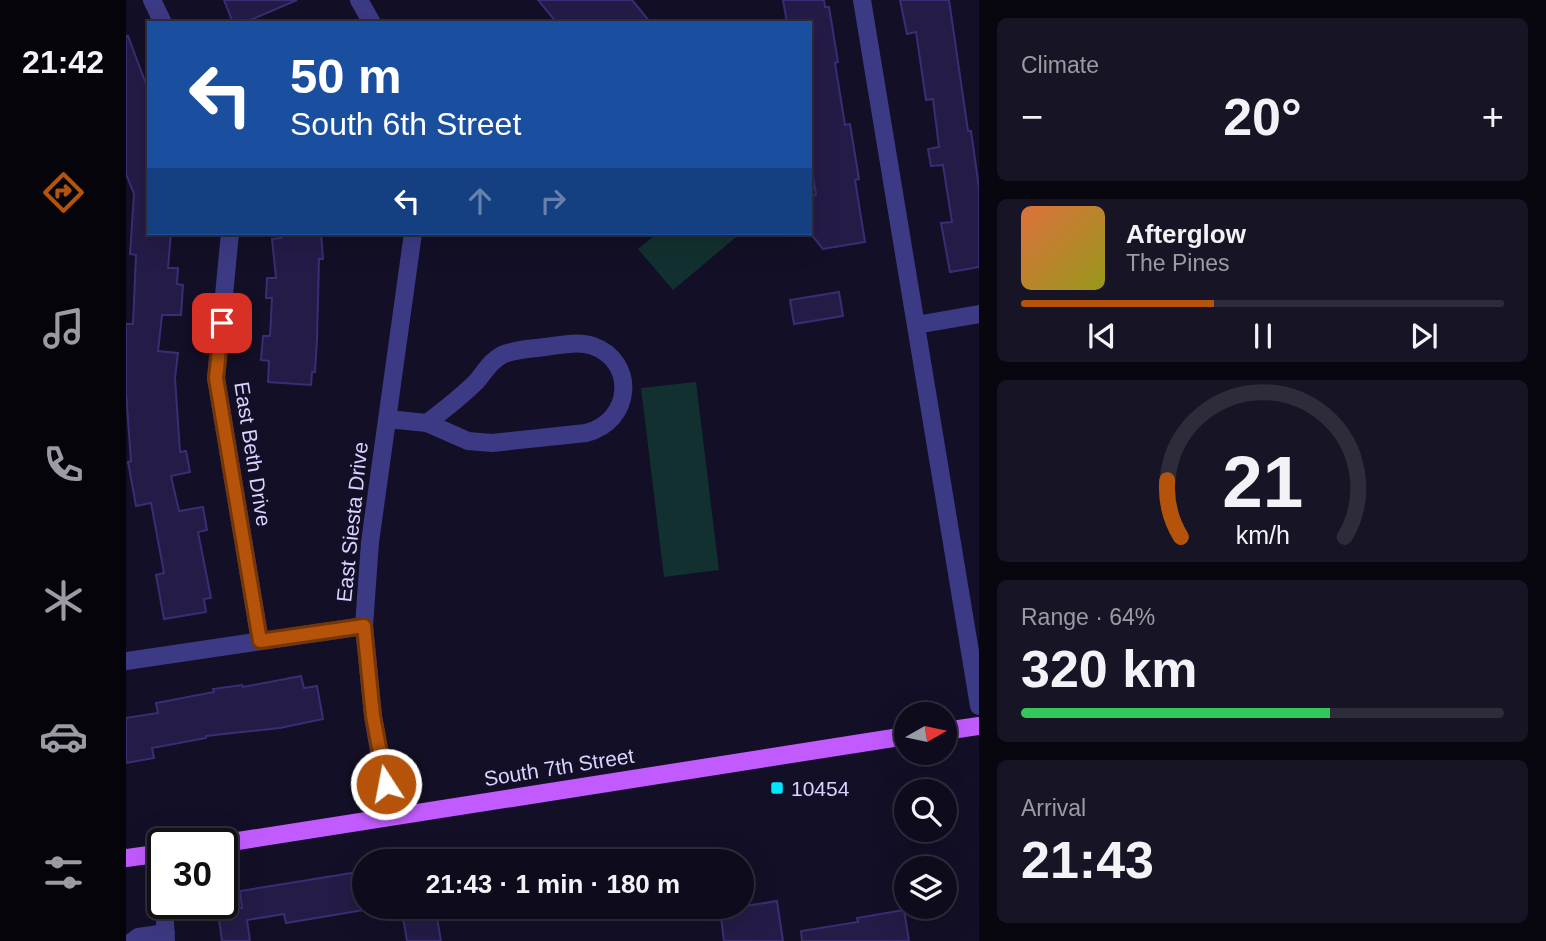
<!DOCTYPE html>
<html lang="en">
<head>
<meta charset="utf-8">
<style>
	:root { --surface:#0e0b1c; --page:#171425; --text:#f1f3f6; --muted:#9b9ba3; --line:#2e2b3b; --accent:#b45309 }
	body { margin:0; font-family:Arial,sans-serif; background:var(--page); color:var(--text); height:100vh; display:flex; flex-direction:column; font-size:26px; white-space:nowrap }
	* { box-sizing:border-box; margin:0 }
	p { font-size:23px; color:var(--muted) }
	.icon { flex:none; width:38px; height:38px; fill:none; stroke:currentColor; stroke-width:2; stroke-linecap:round; stroke-linejoin:round }
	.map { position:relative; flex:1; overflow:hidden }
	.drawer { display:flex; flex-direction:column; gap:18px; padding:18px; background:#08060f; width:567px }
	.drawer>* { flex:none }
	.hud { position:absolute; left:21px; top:21px; width:665px; height:214px; border-radius:0px; box-shadow:0 7px 28px #0002,0 0 0 2px var(--line); background:#1a4fa0; color:#fff; overflow:hidden }
	.needle { width:46px; rotate:81deg }
	.buttons { position:absolute; left:768px; top:702px; display:grid; gap:14px }
	.buttons a { display:grid; place-items:center; width:63px; height:63px; border-radius:50%; background:var(--surface); box-shadow:0 7px 28px #0002,0 0 0 2px var(--line); font-size:35px }
	.speed { position:absolute; left:21px; top:828px; display:flex; gap:14px; font-size:35px; font-weight:700; text-align:center }
	.speed>* { display:grid; place-content:center; width:91px; height:91px; border-radius:50%; background:var(--surface); box-shadow:0 7px 28px #0002,0 0 0 2px var(--line); line-height:1 }
	.speed .limit { border:4px solid #111; border-radius:10px; background:#fff; color:#111 }
	.pin { position:absolute; display:grid; place-items:center; width:60px; height:60px; color:#fff; margin:-30px; border-radius:14px; box-shadow:0 4px 10px #0006 }
	.me { position:absolute; width:77px; margin:-38px; rotate:349deg; stroke-linejoin:round; filter:drop-shadow(0 0 5px #0008) }
	.turn { display:flex; align-items:center; gap:24px; height:147px; padding:0 28px; font-size:32px }
	.turn .icon { width:91px; height:91px; stroke-width:2.5 }
	.turn b { display:block; font-size:49px; line-height:60px }
	.lanes { display:flex; align-items:center; height:66px; padding:0 28px; background:#0003; justify-content:center; gap:35px; direction:ltr }
	.lanes .off { opacity:.35 }
	.big { font-size:52px; font-weight:800; line-height:1.1 }
	.drawer .widget { flex:1; display:flex; flex-direction:column; justify-content:center; gap:10px; min-width:0; padding:0 24px; border-radius:10px; background:var(--page) }
	.drawer .dial { align-items:center; gap:0 }
	.dial svg { height:182px; overflow:visible; fill:none; stroke:var(--line); stroke-width:7; stroke-linecap:round; text-anchor:middle }
	.dial text { fill:var(--text); stroke:none }
	.song { display:flex; align-items:center; gap:21px }
	.cover { width:84px; height:84px; border-radius:10px; background:linear-gradient(135deg,hsl(20 70% 55%),hsl(60 70% 35%)) }
	.played { height:7px; border-radius:4px; background:linear-gradient(90deg,var(--accent) 40%,var(--line) 40%) }
	.keys { display:flex; justify-content:space-around; direction:ltr }
	.heat { display:flex; justify-content:space-between; align-items:center; font-size:38px; direction:ltr }
	.charge { height:10px; border-radius:5px; background:linear-gradient(90deg,#34c759 64%,var(--line) 0) }
	.trip { position:absolute; left:226px; top:849px; width:402px; height:70px; border-radius:35px; background:var(--surface); box-shadow:0 7px 28px #0002,0 0 0 2px var(--line); font-weight:800; line-height:70px; text-align:center }
	main { display:flex; flex:1; min-height:0 }
	.tab-bar { display:flex; flex-direction:column; width:126px; justify-content:space-around; align-items:center; background:#06040b; color:var(--muted) }
	.tab-bar .icon { width:49px; height:49px }
	.tab-bar .selected { color:var(--accent) }
	.tab-bar b { font-size:32px; color:var(--text) }
	.map>svg:first-child { display:block }
</style>
</head>
<body>
<main>
<nav class="tab-bar">
<b>21:42</b>
<svg class="icon selected" aria-label="directions" viewBox="0 0 24 24"><path d="M12 3l9 9-9 9-9-9zM9 14v-3h6M13 9l2 2-2 2"/></svg>
<svg class="icon" aria-label="music" viewBox="0 0 24 24"><path d="M9 18V5l10-2v13"/><circle cx="6" cy="18" r="3"/><circle cx="16" cy="16" r="3"/></svg>
<svg class="icon" aria-label="phone" viewBox="0 0 24 24"><path d="M5 4h4l2 5-3 2q2 4 5 5l2-3 5 2v4C11 20 4 13 5 4z"/></svg>
<svg class="icon" aria-label="climate" viewBox="0 0 24 24"><path d="M12 3v18M4 7l16 10M4 17L20 7"/></svg>
<svg class="icon" aria-label="car" viewBox="0 0 24 24"><path d="M5 17H2v-5l4-1 3-4h7l3 4 3 1v5h-3M9 17h6M6 11h13"/><circle cx="7" cy="17" r="2"/><circle cx="17" cy="17" r="2"/></svg>
<svg class="icon" aria-label="filters" viewBox="0 0 24 24"><path d="M4 7h16M4 17h16"/><circle cx="9" cy="7" r="2"/><circle cx="15" cy="17" r="2"/></svg>
</nav>
<div class="map">
<svg width="853" height="941" viewBox="0 0 853 941">
	<rect width="100%" height="100%" fill="#130f26"/>
	<path fill="#12302f" d="M532,233H615L547,290L512,249Z
		M570,382L593,570L538,577L515,388Z"/>
	<path fill="#241b47" stroke="#3b2d73" stroke-width="2" d="M98,0H171L117,23H107Z
		M412,0H506L525,23H431Z
		M657,0H698L699,7H703L712,62L709,63L719,125L724,124L733,179L729,180L739,242L697,249L684,233V198L690,194L684,161V23H661Z
		M774,0H823L842,131H845L853,188V267L824,272L815,223L826,222L817,165L805,166L802,149L813,147L807,99L800,100L790,32L781,34Z
		M0,36H2L23,92V233H45L42,268H52L51,284L57,285L55,315H36L32,351L52,353L49,378L54,452L60,451L64,472L45,476L53,511L77,507L81,530L72,532L85,598L78,599L80,612L38,619L30,575L38,573L25,503L10,506L2,462L5,461L0,392V324H7L10,255L4,254L8,194L0,174Z
		M154,233H195L197,259H193L191,339L189,372H186L185,385L142,382L143,361L135,360L137,336H144L146,298H140L141,278H150L146,239L155,238Z
		M713,292L717,316L668,324L664,300Z
		M175,676L178,688L191,686L197,719L154,728L80,736V738L26,748L28,758L0,763V718L32,713L30,703L88,692L87,689L116,685L117,687Z
		M238,871V910L160,923L158,914L121,920L124,941H96L92,912L116,908L114,891Z
		M651,901L657,941H598L594,910Z
		M275,906H309L315,941H281Z
		M778,910L783,941H676L675,931L732,922L731,918Z"/>
	<g fill="none" stroke-linecap="round" stroke-linejoin="round">
		<path stroke="#3d3a85" stroke-width="18" d="M26,0L37,23
			M233,0L246,23
			M736,0L853,706
			M104,233L90,378L134,641
			M790,325L853,314
			M261,419L301,423L342,441L366,443L460,433C507,421 510,361 467,346C451,341 434,345 419,347C405,349 389,349 376,355C363,362 359,372 350,382C335,397 318,410 301,423
			M0,661L238,626
			M264,816L247,716L238,626L244,542L287,233
			M30,854L37,893
			M38,903L40,941
			M7,941L12,937L40,933"/>
		<path stroke="#c25bff" stroke-width="18" d="M819,731L853,726
			M93,844L780,736
			M0,858L37,853"/>
	</g>
	<g fill="none" stroke-linecap="round" stroke-linejoin="round">
		<defs>
			<path id="route" d="M96,323L90,378L134,641L238,626L247,716L260,784"/>
		</defs>
		<use href="#route" stroke="#753606" stroke-width="18"/>
		<use href="#route" stroke="#b45309" stroke-width="12"/>
	</g>
	<rect fill="#00e5ff" stroke="#130f26" stroke-width="2.5" x="644" y="781" width="14" height="14" rx="3.5"/>
	<g text-anchor="middle" dominant-baseline="central" stroke-width="7" stroke-linejoin="round" paint-order="stroke">
		<g font-size="21" fill="#d9d4ff" stroke="#130f26">
			<text transform="translate(127 454) rotate(81)">East Beth Drive</text>
			<text transform="translate(226 522) rotate(-84)">East Siesta Drive</text>
			<text transform="translate(433 767) rotate(-9)">South 7th Street</text>
		</g>
		<g font-size="21" fill="#d9d4ff" stroke="#130f26" text-anchor="start">
			<text x="665" y="788">10454</text>
		</g>
	</g>
</svg>
<div class="buttons">
<a><svg class="needle" viewBox="-14 -14 28 28"><path d="M0-13l5 13h-10z" fill="#e53935"/><path d="M0 13l5-13h-10z" fill="#9b9ba3"/></svg></a>
<a><svg class="icon" aria-label="search" viewBox="0 0 24 24"><circle cx="10" cy="10" r="6"/><path d="M15 15l6 6"/></svg></a>
<a><svg class="icon" aria-label="layers" viewBox="0 0 24 24"><path d="M12 4l9 5-9 5-9-5zM3 14l9 5 9-5"/></svg></a>
</div>
<div class="speed"><div class="limit">30</div></div>
<div class="pin" style="left:96px;top:323px;background:#d93025"><svg class="icon" aria-label="arrive" viewBox="0 0 24 24"><path d="M6 21V4h12l-3 4 3 4H6"/></svg></div>
<svg class="me" style="left:260px;top:784px" viewBox="-20 -20 40 40"><circle r="17" fill="#b45309" stroke="#fff" stroke-width="3"/><path d="M0-11L8 9 0 5-8 9z" fill="#fff"/></svg>
<div class="trip">21:43 · 1 min · 180 m</div>
<div class="hud">
<div class="turn"><svg class="icon" aria-label="left" viewBox="0 0 24 24"><path d="M17 20v-9H6M10 6l-5 5 5 5"/></svg><div><b>50 m</b>South 6th Street</div></div>
<div class="lanes"><svg class="icon" aria-label="left" viewBox="0 0 24 24"><path d="M17 20v-9H6M10 6l-5 5 5 5"/></svg><svg class="icon off" aria-label="ahead" viewBox="0 0 24 24"><path d="M12 20V5M6 11l6-6 6 6"/></svg><svg class="icon off" aria-label="right" viewBox="0 0 24 24"><path d="M7 20v-9h11M14 6l5 5-5 5"/></svg></div>
</div>
</div>
<section class="drawer">
<div class="widget"><p>Climate</p>
<div class="heat"><a>−</a><b class="big">20°</b><a>+</a></div>
</div>
<div class="widget">
<div class="song"><i class="cover"></i><div><b>Afterglow</b><p>The Pines</p></div></div>
<div class="played"></div>
<div class="keys"><svg class="icon" aria-label="previous" viewBox="0 0 24 24"><path d="M18 5L8 12l10 7zM5 5v14"/></svg><svg class="icon" aria-label="pause" viewBox="0 0 24 24"><path d="M8 5v14M16 5v14"/></svg><svg class="icon" aria-label="next" viewBox="0 0 24 24"><path d="M6 5l10 7-10 7zM19 5v14"/></svg></div>
</div>
<div class="widget dial"><svg viewBox="0 0 100 80">
<path d="M14 69A42 42 0 1 1 86 69"/>
<path d="M14 69A42 42 0 0 1 8 44" stroke="#b45309"/>
<text x="50" y="56" font-size="32" font-weight="700">21</text>
<text x="50" y="72" font-size="11">km/h</text>
</svg></div>
<div class="widget"><p>Range · 64%</p><b class="big">320 km</b><div class="charge"></div></div>
<div class="widget"><p>Arrival</p><b class="big">21:43</b></div>
</section>
</main>
</body>
</html>
